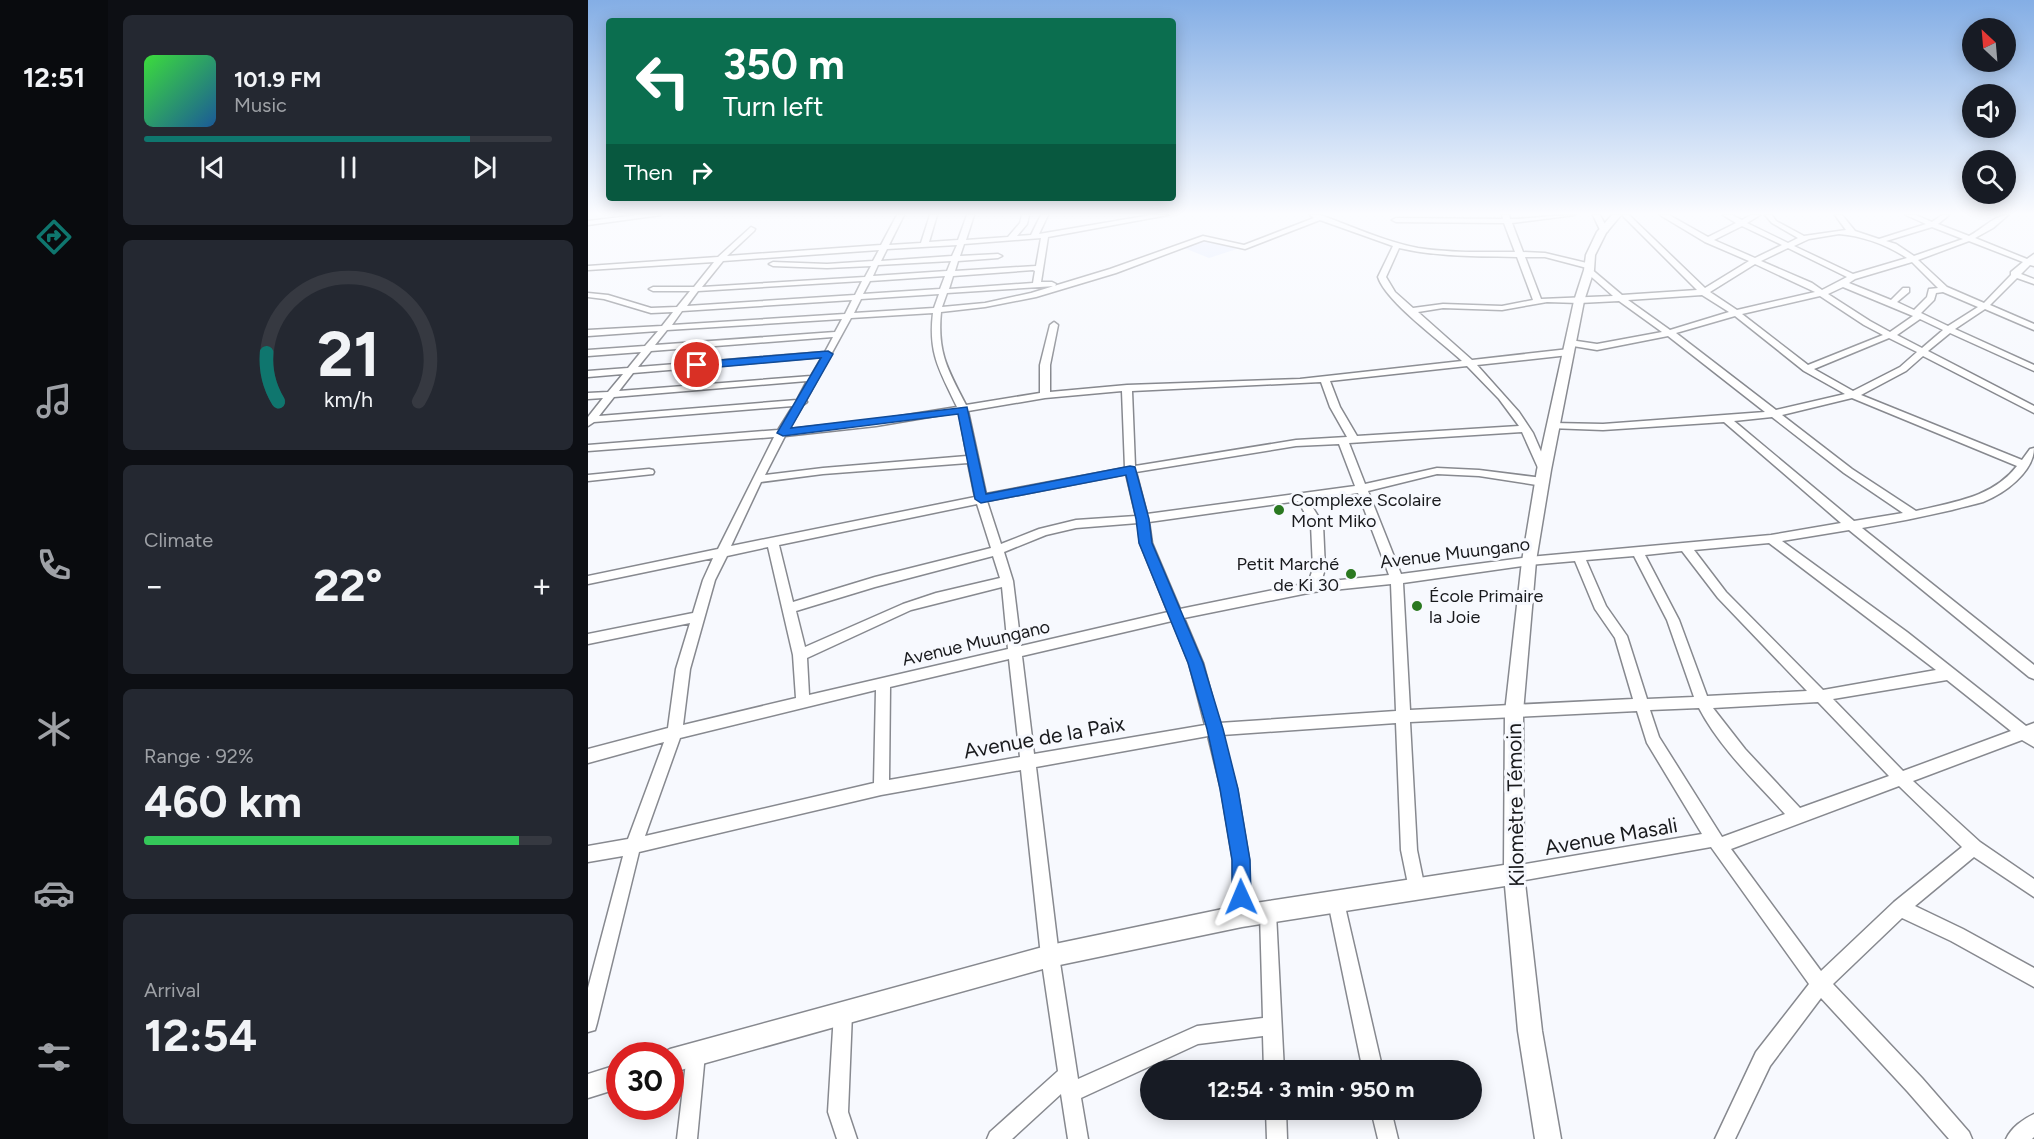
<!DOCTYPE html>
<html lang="en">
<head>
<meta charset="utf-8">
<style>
	:root { --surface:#171b24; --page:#242831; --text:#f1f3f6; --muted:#9ea1a6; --line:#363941; --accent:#0f766e }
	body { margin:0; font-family:Figtree,sans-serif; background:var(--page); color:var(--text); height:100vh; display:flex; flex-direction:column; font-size:22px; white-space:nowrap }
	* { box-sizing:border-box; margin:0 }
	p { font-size:20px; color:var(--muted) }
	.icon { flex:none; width:33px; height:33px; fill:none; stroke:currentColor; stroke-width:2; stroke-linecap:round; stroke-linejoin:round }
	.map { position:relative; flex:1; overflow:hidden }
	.side { display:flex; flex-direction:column; gap:15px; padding:15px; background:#0d0f14; width:480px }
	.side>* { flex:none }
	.guide { position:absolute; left:18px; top:18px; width:570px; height:183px; border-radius:6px; box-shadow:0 3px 15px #0003; background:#0b6e4f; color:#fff; overflow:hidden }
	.needle { width:39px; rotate:334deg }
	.buttons { position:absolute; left:1374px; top:18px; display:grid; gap:12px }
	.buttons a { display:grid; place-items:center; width:54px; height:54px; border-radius:50%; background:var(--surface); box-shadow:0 3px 15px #0003; font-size:30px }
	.speed { position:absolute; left:18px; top:1042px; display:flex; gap:12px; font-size:30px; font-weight:700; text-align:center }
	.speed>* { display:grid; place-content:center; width:78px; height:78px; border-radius:50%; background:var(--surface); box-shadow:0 3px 15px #0003; line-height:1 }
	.speed .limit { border:9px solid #d22; background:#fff; color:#111 }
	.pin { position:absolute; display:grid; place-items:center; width:51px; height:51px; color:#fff; margin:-26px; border:3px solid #fff; border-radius:50%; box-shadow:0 2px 6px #0007 }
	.me { position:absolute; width:66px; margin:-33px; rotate:359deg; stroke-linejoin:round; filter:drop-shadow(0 0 4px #0008) }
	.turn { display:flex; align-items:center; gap:21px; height:126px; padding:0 18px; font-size:27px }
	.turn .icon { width:78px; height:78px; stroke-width:2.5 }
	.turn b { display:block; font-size:42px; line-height:51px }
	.then { display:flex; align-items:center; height:57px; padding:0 18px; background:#0003; gap:12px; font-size:22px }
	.big { font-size:45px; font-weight:700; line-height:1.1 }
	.side .widget { flex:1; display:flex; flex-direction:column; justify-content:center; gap:9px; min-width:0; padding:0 21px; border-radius:9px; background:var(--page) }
	.side .dial { align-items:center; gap:0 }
	.dial svg { height:156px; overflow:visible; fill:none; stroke:var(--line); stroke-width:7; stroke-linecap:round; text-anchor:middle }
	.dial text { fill:var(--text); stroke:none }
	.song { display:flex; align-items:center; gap:18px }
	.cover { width:72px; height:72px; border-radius:9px; background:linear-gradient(135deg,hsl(120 70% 55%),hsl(210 70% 35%)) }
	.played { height:6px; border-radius:3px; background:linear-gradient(90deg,var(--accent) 80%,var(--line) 80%) }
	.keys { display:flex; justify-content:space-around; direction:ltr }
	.heat { display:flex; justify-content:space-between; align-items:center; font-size:33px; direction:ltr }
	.charge { height:9px; border-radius:4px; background:linear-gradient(90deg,#34c759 92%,var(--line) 0) }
	.trip { position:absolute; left:552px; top:1060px; width:342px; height:60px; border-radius:30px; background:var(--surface); box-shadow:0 3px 15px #0003; font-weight:700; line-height:60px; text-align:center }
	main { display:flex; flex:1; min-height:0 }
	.tab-bar { display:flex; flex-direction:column; width:108px; justify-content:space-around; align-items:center; background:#090b0e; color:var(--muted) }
	.tab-bar .icon { width:42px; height:42px }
	.tab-bar .on { color:var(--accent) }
	.tab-bar b { font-size:27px; color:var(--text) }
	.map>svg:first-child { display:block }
</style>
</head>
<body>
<main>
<nav class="tab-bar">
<b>12:51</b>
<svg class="icon on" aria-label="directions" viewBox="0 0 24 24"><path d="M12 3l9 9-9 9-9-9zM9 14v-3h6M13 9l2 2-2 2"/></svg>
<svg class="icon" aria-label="music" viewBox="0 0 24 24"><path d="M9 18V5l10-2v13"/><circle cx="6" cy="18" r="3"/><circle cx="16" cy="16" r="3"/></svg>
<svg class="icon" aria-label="phone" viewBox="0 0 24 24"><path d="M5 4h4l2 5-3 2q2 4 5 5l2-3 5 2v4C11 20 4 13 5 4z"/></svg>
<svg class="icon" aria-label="climate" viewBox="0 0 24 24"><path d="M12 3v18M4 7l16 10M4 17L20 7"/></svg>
<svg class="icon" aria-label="car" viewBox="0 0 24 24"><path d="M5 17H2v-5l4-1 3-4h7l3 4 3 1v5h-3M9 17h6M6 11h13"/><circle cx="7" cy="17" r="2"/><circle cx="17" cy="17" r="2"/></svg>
<svg class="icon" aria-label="filters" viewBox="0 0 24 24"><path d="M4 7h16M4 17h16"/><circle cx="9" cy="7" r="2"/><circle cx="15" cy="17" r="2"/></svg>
</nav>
<section class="side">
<div class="widget">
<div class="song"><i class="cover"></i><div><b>101.9 FM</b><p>Music</p></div></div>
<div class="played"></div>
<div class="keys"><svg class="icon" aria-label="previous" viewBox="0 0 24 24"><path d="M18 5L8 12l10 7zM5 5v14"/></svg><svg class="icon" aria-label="pause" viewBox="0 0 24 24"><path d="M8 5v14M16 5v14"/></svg><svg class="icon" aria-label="next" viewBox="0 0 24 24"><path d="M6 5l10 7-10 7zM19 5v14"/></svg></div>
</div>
<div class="widget dial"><svg viewBox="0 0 100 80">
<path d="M14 69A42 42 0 1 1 86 69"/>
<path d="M14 69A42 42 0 0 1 8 44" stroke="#0f766e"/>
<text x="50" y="56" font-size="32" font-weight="700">21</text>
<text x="50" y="72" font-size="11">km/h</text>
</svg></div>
<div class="widget"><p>Climate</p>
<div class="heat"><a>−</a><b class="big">22°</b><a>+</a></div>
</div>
<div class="widget"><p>Range · 92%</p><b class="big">460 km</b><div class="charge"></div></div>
<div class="widget"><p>Arrival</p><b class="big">12:54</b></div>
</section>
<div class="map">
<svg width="1446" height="1139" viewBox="0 0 1446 1139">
	<rect width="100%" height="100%" fill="#f7f9fe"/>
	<path fill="#e1e9fe" d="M617,239L649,249L621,258L596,248Z"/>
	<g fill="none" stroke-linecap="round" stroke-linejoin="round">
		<defs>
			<path id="minor" d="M49,215H73L0,225V221Z
				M309,215H316L301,245L333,243L342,215H349L341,242L370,240L379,215H386L378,240L420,237L432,223L434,215H441L439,224L429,236L443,235L453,215H460L451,234L563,215H580L460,237L453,282H464L468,284L467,286L359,293L354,307L397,303L443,293L522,269L615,236L656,245L726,218L722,215H732C764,226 797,242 830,248C862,253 895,252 927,252L916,223L808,222L804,220L808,218L915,219L914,215H921L922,219C944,219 965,215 987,215L924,223L935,252L957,253L1003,264L1004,266L1002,268L1034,295L1109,290L1034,215H1041L1117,288L1161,261L1117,242L1072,215H1081L1120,237L1148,223L1135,215H1144L1154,220L1163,215H1172L1159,223L1200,243L1210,238L1184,223L1177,215H1184L1188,221L1216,236L1258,230L1247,215H1254L1267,231L1291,239L1338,224L1318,215H1328L1344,222L1354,215H1361L1350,224L1381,236C1393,230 1407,215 1420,215L1405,228L1387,238L1439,259L1446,254V266L1442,265L1433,274L1446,279V284L1429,278L1402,305L1446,324V330L1397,309L1367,329L1446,365V371L1362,333L1340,351L1446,406V413L1335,356L1318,371L1273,395L1434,460L1442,449L1446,448C1446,472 1416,494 1395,502C1385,505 1374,507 1364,510C1334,517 1304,523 1274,528L1446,665V679L1441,677L1261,530L1194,541L1319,632L1438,726L1446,723V747L1434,740L1325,781L1392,842L1446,879V897L1386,857L1327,906L1375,929L1446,968V987L1363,941L1314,918L1245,984L1334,1078L1381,1132L1384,1139H1361L1320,1092L1233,998L1182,1066L1147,1139H1127L1168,1052L1221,984L1123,847L926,882L920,880L918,874L920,868L926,866L1114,834L1059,743L1049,711L822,722L829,850L837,889L835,895L829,897L823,895L821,889L813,850L808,723L634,735L649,789L661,860L662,916L660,922L654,924L648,922L646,916L645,860L633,789L620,736L448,767L471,956L490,1079L609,1026L675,1018L672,913L674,907L680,905L686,907L688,913L696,1071H676L675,1036L610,1044L493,1098L500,1139H480L473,1094L424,1139H399L402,1132L470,1071L453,956L433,770L293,795L51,852L9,1023L7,1030L0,1032V988L35,856L0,862V846L40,839L76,742L0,763V749L80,728L88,669L102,623L0,644V634L105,613L115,580L125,558L0,584V576L130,549L186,437L0,451V445L190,430L205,406L6,422L0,426V417L15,398L0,399V393L20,392L35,374L0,377V371L40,368L53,352L0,356V350L57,346L70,331L0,336V330L74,326L85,312L63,313L16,299L0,297V293L20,295L63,308L89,307L102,291H65L61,289L65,287H106L126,262L0,270V266L130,257L163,227L167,229L166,231L139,256L293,245ZM732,220L805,246L790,277C798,302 853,341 874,361L712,379L539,385L462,392V365L470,325L466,322L462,325L452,365V393L378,405C360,370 349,353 353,312L397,307L448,297L528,273L616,240L657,249ZM1154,226L1194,245L1167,258L1126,240ZM1344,227L1375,239L1326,256L1308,244L1298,241ZM1251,234C1275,236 1299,245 1319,258L1265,274L1206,246L1221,239ZM453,238L448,266L367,271L370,261L410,258L414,256L410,254L372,256L376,244ZM1381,241L1435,262L1423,272V275L1396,303L1359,287L1330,260ZM369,245L364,256L293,261L299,249ZM811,248C850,257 890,256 929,257L945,300L914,306L855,304L825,308L807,292L798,277ZM1200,248L1259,277L1234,290L1224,283L1173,261ZM291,250L285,261L239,264L185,262L181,264L185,266L239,268L283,266L277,277L114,287L135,261ZM937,257H957L999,268L997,270L998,272L1025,296L953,299ZM363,261L359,271L285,276L290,265ZM1324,262L1350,288L1341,289L1339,297L1326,310L1309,302L1321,292V288H1315L1303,300L1261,283L1267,279ZM1167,264L1227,292L1149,310L1122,292ZM445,270L447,271L445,283L361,289L365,276ZM357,276L352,289L275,294L282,281ZM274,281L267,295L99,306L110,291ZM1255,287L1325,316L1302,332L1282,321L1240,294ZM1355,292L1390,307L1360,326L1333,313L1346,300L1348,293ZM351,294L346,308L266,313L273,299ZM1114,295L1141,312L1082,330L1040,300ZM1232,296L1276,325L1295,335L1220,365L1154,314ZM264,300L257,314L84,325L94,311ZM1031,301L1074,332L1009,344L982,340L979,341V345L1009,350L1080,336L1177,412L1015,424L965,423L960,426L961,428L1015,430L1136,422L1253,523L1183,535L941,557L813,574L780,491L849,474L891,476L955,486L960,482L955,478L891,470L849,468L777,484L761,443L934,432L951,470L952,472H960L961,470L945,433L931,412L889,365L981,355L985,352L981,349L884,360L830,312L855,308L914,310L959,302L991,303ZM345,313C340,354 352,371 369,407L288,420L201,429L215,405L219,402L218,400L263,318ZM1147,316L1216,371L1257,394L1188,410L1088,333ZM254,319L247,332L67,345L79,330ZM1332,319L1355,330L1334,348L1309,335ZM245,337L237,352L50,367L63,351ZM1301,338L1329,352L1312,367L1265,391L1226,369ZM234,357L223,376L31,391L45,373ZM879,366L911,399L931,426L769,436L752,407L742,381ZM219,381L209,400L11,416L26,397ZM733,382L742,407L759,437L708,440L547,466L544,391ZM534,391L537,468L398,494L380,411L457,398ZM1264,398L1429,466C1404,498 1365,502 1328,511L1264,469L1194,415ZM371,412L379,456L235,468L177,475L197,436L288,426ZM1184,417L1256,473L1315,513L1266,521L1146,421ZM751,444L767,486L559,514L548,472L708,446ZM380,463L387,497L143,546L173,482L235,474ZM538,474L548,516L488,520L451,529L413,544L399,501ZM770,493L801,575L733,582L737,569L735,524L720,500ZM710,501L723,524L725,569L720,583L592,609L564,543L561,522ZM389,504L403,548L287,577L205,602L191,545ZM550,523L552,543L580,612L433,646L425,581L416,552L458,535L488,528ZM1181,543L1348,670L1235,690L1138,592L1106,550ZM180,547L205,655L208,698L95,725L102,669L127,580L139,556ZM1094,551L1130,598L1219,691L1119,696L1091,620L1057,555ZM405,556L412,578L348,593L315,604L217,647L208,611L287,587ZM1046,556L1079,620L1106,697L1059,699L1039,636L1018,606L998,560ZM987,561L1007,609L1027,638L1045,699L822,710L815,583L941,565ZM803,584L808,711L631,723L615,663L596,618L725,592ZM414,587L420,649L221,695L219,658L323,610ZM584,621L601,663L617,725L446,754L434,656ZM421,659L432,757L301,780L302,687ZM1359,680L1423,731L1315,771L1245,699ZM288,690L286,783L57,836L92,738ZM1230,702L1301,776L1212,808L1157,749L1125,708ZM1111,708C1132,748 1167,781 1197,814L1134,837L1071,737L1062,710ZM1311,786L1374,847L1306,902L1233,971L1143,849Z
				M1005,215H1012L1020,230L1019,232H1013Z
				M61,469L65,470L66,472L65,474L0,481V475Z
				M748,894L754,896L756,902L795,1071H775L740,902L742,896Z
				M255,1004L261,1007L264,1013L260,1112L269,1139H249L240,1112L246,1013L249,1007Z
				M108,1045L115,1047L117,1054L109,1139H89L99,1054L101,1047Z
				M678,1110H698L699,1139H679Z
				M783,1110H803L810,1139H790Z
				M1446,1114V1137L1444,1139H1418C1423,1128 1435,1119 1446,1114Z"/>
			<path id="major" d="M1024,215H1033L1018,233L1007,255L1006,270L996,301L963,470L948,561L935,712L936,874L954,1031L973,1139H947L930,1031L917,886L654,927L462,967L82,1073V1056H72L74,1053L82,1049L462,945L654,905L916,865L917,712L934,561L949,470L986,301L996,270L998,255L1009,232Z
				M32,1064V1088L0,1098V1074Z"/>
		</defs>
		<use href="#minor" stroke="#87898f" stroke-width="3"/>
		<use href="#major" stroke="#87898f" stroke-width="3"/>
		<use href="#minor" fill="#fff" fill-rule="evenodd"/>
		<use href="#major" fill="#fff" fill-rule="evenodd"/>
	</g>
	<linearGradient id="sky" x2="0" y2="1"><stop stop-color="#84aee5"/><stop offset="0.57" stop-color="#fbfcff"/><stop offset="1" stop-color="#fbfcff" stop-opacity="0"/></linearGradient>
	<rect width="1446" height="375" fill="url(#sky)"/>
	<path fill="#1a73e8" stroke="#114b97" stroke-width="1.5" d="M240,351L245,354L203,428L379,407L398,494L542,466L547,467L561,519L564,543L615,663L635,729L650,789L662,860L663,897L660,904L653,907L647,904L644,897V860L632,789L619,729L600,663L551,543L548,519L538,475L393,503L387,499L370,414L195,436L189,433L233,358L109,369L104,365L109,362Z"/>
	<g fill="#2a7820" stroke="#f7f9fe" stroke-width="2">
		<circle cx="691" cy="510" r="6"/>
		<circle cx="763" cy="574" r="6"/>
		<circle cx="829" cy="606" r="6"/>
	</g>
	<g text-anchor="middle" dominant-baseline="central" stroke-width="6" stroke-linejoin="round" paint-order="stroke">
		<g font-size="18" fill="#191a1d" stroke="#f7f9fe" text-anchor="start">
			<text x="703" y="500">Complexe Scolaire<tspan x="703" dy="21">Mont Miko</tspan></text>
			<text x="751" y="564" text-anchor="end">Petit Marché<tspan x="751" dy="21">de Ki 30</tspan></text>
			<text x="841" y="596">École Primaire<tspan x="841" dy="21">la Joie</tspan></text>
		</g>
		<g font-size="18" fill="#191a1d" stroke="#f7f9fe">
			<text transform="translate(867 553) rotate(-7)">Avenue Muungano</text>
			<text transform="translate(388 643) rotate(-13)">Avenue Muungano</text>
		</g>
		<g font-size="21" fill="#191a1d" stroke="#f7f9fe">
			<text transform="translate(456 737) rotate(-10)">Avenue de la Paix</text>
			<text transform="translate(927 805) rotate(-91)">Kilomètre Témoin</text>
			<text transform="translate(1023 836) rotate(-10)">Avenue Masali</text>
		</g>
	</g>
</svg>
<div class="buttons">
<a><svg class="needle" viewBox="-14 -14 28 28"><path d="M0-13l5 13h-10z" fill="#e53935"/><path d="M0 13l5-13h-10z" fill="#9ea1a6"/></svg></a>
<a><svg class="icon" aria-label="sound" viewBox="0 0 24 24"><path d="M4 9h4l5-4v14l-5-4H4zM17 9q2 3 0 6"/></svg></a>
<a><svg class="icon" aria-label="search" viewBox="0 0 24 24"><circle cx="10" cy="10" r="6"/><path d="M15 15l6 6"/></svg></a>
</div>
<div class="speed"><div class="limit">30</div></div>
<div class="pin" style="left:109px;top:365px;background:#d93025"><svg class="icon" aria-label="arrive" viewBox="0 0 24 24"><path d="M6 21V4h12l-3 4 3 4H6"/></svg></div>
<svg class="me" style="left:653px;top:897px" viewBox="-20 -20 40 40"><path d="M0-17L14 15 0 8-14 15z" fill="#1a73e8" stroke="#fff" stroke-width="4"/></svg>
<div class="trip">12:54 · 3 min · 950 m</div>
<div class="guide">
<div class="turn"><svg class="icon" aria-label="left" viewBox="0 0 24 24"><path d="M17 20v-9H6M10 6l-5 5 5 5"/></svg><div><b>350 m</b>Turn left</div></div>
<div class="then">Then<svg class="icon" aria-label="right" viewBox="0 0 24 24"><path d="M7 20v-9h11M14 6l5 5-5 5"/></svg></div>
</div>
</div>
</main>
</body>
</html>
